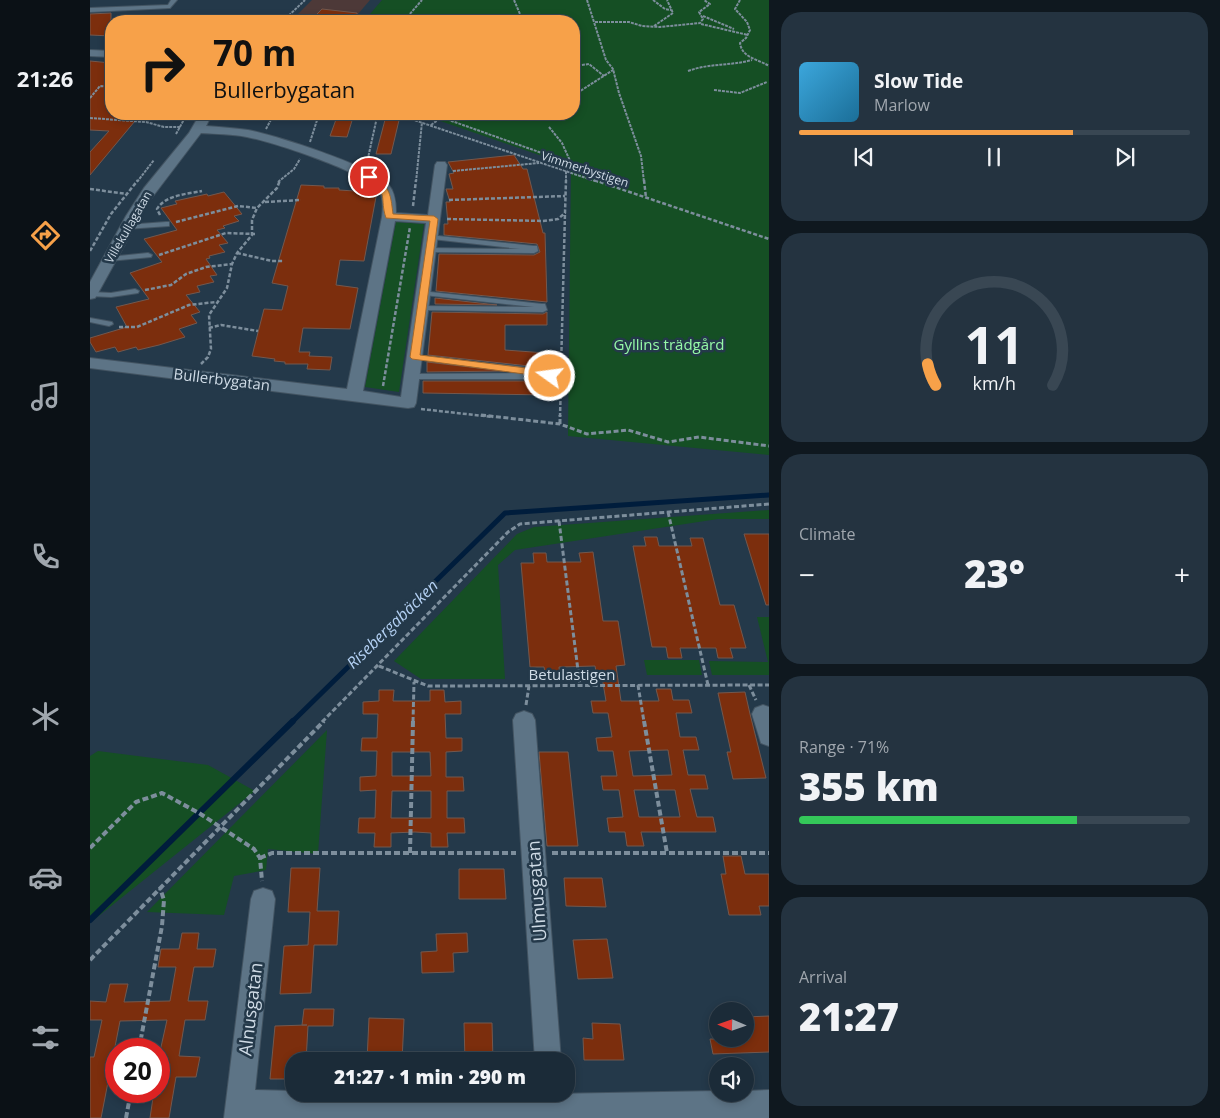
<!DOCTYPE html>
<html lang="en">
<head>
<meta charset="utf-8">
<style>
	:root { --surface:#1b2b38; --page:#243340; --text:#f1f3f6; --muted:#a0a7ae; --line:#394753; --accent:#f7a149 }
	body { margin:0; font-family:"Open Sans",sans-serif; background:var(--page); color:var(--text); height:100vh; display:flex; flex-direction:column; font-size:19px; white-space:nowrap }
	* { box-sizing:border-box; margin:0 }
	p { font-size:16px; color:var(--muted) }
	.icon { flex:none; width:28px; height:28px; fill:none; stroke:currentColor; stroke-width:2; stroke-linecap:round; stroke-linejoin:round }
	.map { position:relative; flex:1; overflow:hidden }
	.details { display:flex; flex-direction:column; gap:12px; padding:12px; background:#0f181f; width:451px }
	.details>* { flex:none }
	.guide { position:absolute; left:15px; top:15px; width:475px; height:105px; border-radius:20px; box-shadow:0 2px 8px #0003,0 0 0 1px var(--line); background:#f7a149; color:#111; overflow:hidden }
	.needle { width:32px; rotate:272deg }
	.buttons { position:absolute; left:619px; top:1002px; display:grid; gap:10px }
	.buttons a { display:grid; place-items:center; width:45px; height:45px; border-radius:50%; background:var(--surface); box-shadow:0 2px 8px #0003,0 0 0 1px var(--line); font-size:25px }
	.speed { position:absolute; left:15px; top:1038px; display:flex; gap:10px; font-size:25px; font-weight:700; text-align:center }
	.speed>* { display:grid; place-content:center; width:65px; height:65px; border-radius:50%; background:var(--surface); box-shadow:0 2px 8px #0003,0 0 0 1px var(--line); line-height:1 }
	.speed .limit { border:8px solid #d22; background:#fff; color:#111 }
	.pin { position:absolute; display:grid; place-items:center; width:42px; height:42px; color:#fff; margin:-21px; border:2px solid #fff; border-radius:50%; box-shadow:0 1px 5px #0007 }
	.me { position:absolute; width:55px; margin:-28px; rotate:284deg; stroke-linejoin:round; filter:drop-shadow(0 0 4px #0008) }
	.turn { display:flex; align-items:center; gap:18px; height:105px; padding:0 25px; font-size:22px }
	.turn .icon { width:65px; height:65px; stroke-width:2.5 }
	.turn b { display:block; font-size:35px; line-height:42px }
	.big { font-size:38px; font-weight:800; line-height:1.1 }
	.details .tile { flex:1; display:flex; flex-direction:column; justify-content:center; gap:8px; min-width:0; padding:0 18px; border-radius:20px; background:var(--page) }
	.details .dial { align-items:center; gap:0 }
	.dial svg { height:130px; overflow:visible; fill:none; stroke:var(--line); stroke-width:7; stroke-linecap:round; text-anchor:middle }
	.dial text { fill:var(--text); stroke:none }
	.song { display:flex; align-items:center; gap:15px }
	.cover { width:60px; height:60px; border-radius:8px; background:linear-gradient(135deg,hsl(200 70% 55%),hsl(200 70% 35%)) }
	.played { height:5px; border-radius:2px; background:linear-gradient(90deg,var(--accent) 70%,var(--line) 70%) }
	.keys { display:flex; justify-content:space-around; direction:ltr }
	.heat { display:flex; justify-content:space-between; align-items:center; font-size:28px; direction:ltr }
	.charge { height:8px; border-radius:4px; background:linear-gradient(90deg,#34c759 71%,var(--line) 0) }
	.trip { position:absolute; left:195px; top:1052px; width:290px; height:50px; border-radius:20px; background:var(--surface); box-shadow:0 2px 8px #0003,0 0 0 1px var(--line); font-weight:800; line-height:50px; text-align:center }
	main { display:flex; flex:1; min-height:0 }
	.dock { display:flex; flex-direction:column; width:90px; justify-content:space-around; align-items:center; background:#0b1116; color:var(--muted) }
	.dock .icon { width:35px; height:35px }
	.dock .active { color:var(--accent) }
	.dock b { font-size:22px; color:var(--text) }
	.map>svg:first-child { display:block }
</style>
</head>
<body>
<main>
<nav class="dock">
<b>21:26</b>
<svg class="icon active" aria-label="directions" viewBox="0 0 24 24"><path d="M12 3l9 9-9 9-9-9zM9 14v-3h6M13 9l2 2-2 2"/></svg>
<svg class="icon" aria-label="music" viewBox="0 0 24 24"><path d="M9 18V5l10-2v13"/><circle cx="6" cy="18" r="3"/><circle cx="16" cy="16" r="3"/></svg>
<svg class="icon" aria-label="phone" viewBox="0 0 24 24"><path d="M5 4h4l2 5-3 2q2 4 5 5l2-3 5 2v4C11 20 4 13 5 4z"/></svg>
<svg class="icon" aria-label="climate" viewBox="0 0 24 24"><path d="M12 3v18M4 7l16 10M4 17L20 7"/></svg>
<svg class="icon" aria-label="car" viewBox="0 0 24 24"><path d="M5 17H2v-5l4-1 3-4h7l3 4 3 1v5h-3M9 17h6M6 11h13"/><circle cx="7" cy="17" r="2"/><circle cx="17" cy="17" r="2"/></svg>
<svg class="icon" aria-label="filters" viewBox="0 0 24 24"><path d="M4 7h16M4 17h16"/><circle cx="9" cy="7" r="2"/><circle cx="15" cy="17" r="2"/></svg>
</nav>
<div class="map">
<svg width="679" height="1118" viewBox="0 0 679 1118">
	<rect width="100%" height="100%" fill="#24394a"/>
	<path fill="#4d3938" d="M222,0H280L262,21H201Z"/>
	<path fill="#154f24" d="M292,0H679V455L478,436L481,166L330,114H484V21H274Z
		M306,222L334,224L309,392L275,387Z
		M679,510V519H628L425,550L408,565L415,679H331L304,661L427,534L444,527Z
		M667,617H679V675H622L619,661L678,662Z
		M554,660H609L612,675H557Z
		M237,730L228,854L178,849L176,870L144,876L134,915L57,912Z
		M8,751L118,765L165,791L0,923V756Z"/>
	<g fill="none" stroke-linecap="round" stroke-linejoin="round">
		<path stroke="#001d3c" stroke-width="5" d="M202,722L415,513L679,495"/>
		<path stroke="#001d3c" stroke-width="6" d="M0,920L203,721"/>
	</g>
	<path fill="#7c2e0d" stroke="#73584e" fill-rule="evenodd" d="M232,9L267,13V21H220Z
		M21,13V36L0,35V14Z
		M0,61L21,63V114L50,115L0,175V152L19,131L0,130Z
		M248,114H264L257,137L240,136Z
		M296,116H310L301,154H286Z
		M424,155L433,169H437L453,233H455L457,302L346,291L349,254L444,255L450,252L447,244L354,235V224H358L356,202H360L356,189H363L359,174L364,173L358,162Z
		M211,185L234,186V188H249V190L280,192V197H286L274,261L250,260L246,285L268,288L260,329L213,328L209,352H220L219,356L242,357L240,370L217,369L218,364H195V362L184,361L185,359L162,356L174,309L192,310L198,286L182,283Z
		M134,192L152,214L144,216L149,221L133,226L135,228L127,230L138,243L129,245L135,252L119,256L120,258L116,259L127,275L120,276L124,282L107,286L110,292L96,295L110,312L101,315L107,323L89,329L95,337L69,345L48,350L46,347L28,352L25,347L6,352L0,342V338L37,327L26,307L59,299L40,273L72,262L54,239L87,230L71,208L87,204L85,201L117,194L118,196Z
		M345,298L407,305L345,304Z
		M342,312L453,314L457,312V325H415V350L456,353L457,368L338,355Z
		M337,362L414,371L337,372Z
		M333,381H457L458,395L333,393Z
		M654,534H679V605H676Z
		M554,537H567L569,546H602L600,538H613L630,605H644L656,648H640L643,658H628L626,648H590L592,658H578L576,647H562L543,546H556Z
		M503,552L513,621H528L535,665L526,666L531,701H569L566,689H581L583,700H599L602,713H586L590,737H606L609,750H593L598,775H615L618,789H600L607,817H623L626,832H551L554,846H537L535,832H519L517,818L533,817L529,790H513L511,776H527L523,751H508L506,738L522,737L518,713H503L501,701H516L512,677H507L505,666L469,667L470,678H456L454,667H440L431,563H444L443,553H456L457,562H491L489,553ZM578,750L582,775L543,776L539,751ZM544,790H585L590,817H549Z
		M289,690H304L303,701H340V690H354L355,702L371,701V714H355L356,738H372V751L356,752V777H373L374,791H357V818H374L375,833H357L358,847H341V833L325,832L301,833V847H284L285,833H268L269,818H285L286,790L270,791V777L286,776L287,751H271L272,738H287L288,714H273V702L289,701ZM302,752H340L341,776H302ZM302,791H341V818H301Z
		M655,692L660,714L676,778L643,779L637,752H641L628,693Z
		M449,752H478L488,846H457Z
		M633,856H651L655,874H679V906H669L671,915H639L631,874H636Z
		M201,868H230L227,911H249L247,945H224L221,993L190,994L194,946L218,945L220,912H198Z
		M369,869H414L416,899H369Z
		M474,878H512L516,907L476,906Z
		M92,933H109L107,949H126L123,967H104L98,1001H118L115,1020H95L89,1056L110,1057L106,1077H86L79,1118H60L64,1091H69V1056L77,1020L30,1021L23,1057H26V1077H19L11,1118H0V1057H4L12,1020H0V1001L16,1002L20,984H38L34,1002L80,1001L86,967H68L71,949H89Z
		M377,933L378,952L363,953L364,972L332,973L331,952L347,951L346,934Z
		M517,939L523,978L488,979L483,940Z
		M214,1009H244L243,1026H218L216,1061H204V1079H180L185,1026L217,1025H212Z
		M679,1016V1052L623,1054L620,1039H655V1017Z
		M279,1018L314,1019L312,1061H277Z
		M374,1023H402L403,1061H375Z
		M502,1023L530,1024L534,1060H494L493,1038L503,1039Z"/>
	<g fill="none" stroke-linecap="round" stroke-linejoin="round">
		<defs>
			<path id="lane" d="M81,0H87L80,8L0,12V8L78,5Z
				M76,222H79V226L36,229L32,227L36,225Z
				M339,235L444,246H447L448,251L444,253L340,252L336,250L337,248L430,249L342,239H339Z
				M58,253L62,255L61,257L19,261L15,259L19,257Z
				M45,289L49,291L48,293L21,297L0,296L1,292L21,293Z
				M331,291L452,304H455L457,310L453,312L332,310L328,308L329,306L444,307L334,295H331Z
				M0,318L22,322L23,324L19,326L0,322Z
				M322,355L461,370L465,373L463,378L460,379H322L319,378V374L444,373L325,359L321,357Z"/>
			<path id="street" d="M0,50L21,51V57L0,56Z
				M110,114H122L116,126C130,127 144,128 158,130C187,136 279,165 298,184C305,192 306,203 306,213L338,215L345,165L347,162H355L357,165L326,403L324,407L318,408L0,368V358L257,389L292,217C293,209 294,197 289,191C276,172 182,142 157,137C142,134 127,134 111,133L57,204L7,295L5,298L0,299V282L36,216L54,188L99,133ZM305,221L336,223L311,397L273,391Z
				M673,705L679,707V746L671,743L662,714L665,708Z
				M434,711L442,714L445,720L471,1061H445L423,720L426,714Z
				M173,888L182,891L185,899L165,1090L204,1091V1094H461L628,1091V1094H655V1091L679,1090V1118H134L161,899L164,891Z"/>
		</defs>
		<use href="#lane" stroke="#435462" stroke-width="2"/>
		<use href="#street" stroke="#435462" stroke-width="2"/>
		<path stroke="#7d8e9c" stroke-width="2" stroke-dasharray="3 1" stroke-linecap="butt" d="M424,0L433,21
			M497,0L516,60L523,69L529,93L551,156L554,182
			M563,0L575,9L581,10
			M650,0L645,9L657,22L660,30L656,38L650,43C652,58 668,59 679,66
			M613,16L644,29
			M193,21L215,0
			M317,21L318,16L332,0
			M505,22H539L552,26L570,27L610,23L613,19L609,12L620,4L614,0
			M611,24L658,35
			M564,26L583,13L577,0
			M484,66L499,64L514,76
			M598,71C620,63 640,66 662,60
			M624,90L650,93L677,82
			M484,95L523,70
			M0,98L10,86L21,87
			M306,114L508,182
			M342,114L480,163
			M0,118L56,122L74,127H91
			M341,125L356,114
			M459,127L472,143L481,163L476,172V182
			M176,129L184,114
			M86,134L97,114
			M220,142L229,114
			M273,161L278,158L287,117L283,114
			M363,171L449,163
			M47,182L64,160
			M188,182L204,169L210,159
			M326,182L332,122"/>
		<path stroke="#7d8e9c" stroke-width="2.5" stroke-dasharray="4 2" stroke-linecap="butt" d="M504,180L679,239
			M554,180L556,198
			M0,189L37,194
			M359,200L475,196
			M175,202L211,200
			M323,206L326,180
			M70,215L67,209C75,195 97,194 112,191
			M357,219L453,221L468,219L475,213L476,180
			M86,222L148,206L167,208
			M0,251L21,214L48,180
			M147,253L182,261H193
			M69,255L136,233L165,234
			M55,290L81,285L96,274L116,267L142,264
			M29,327H47L99,305L126,302
			M119,328L131,325L168,331
			M111,364L118,357L121,349L119,315L137,288L142,264L147,253L162,235V220L167,208L187,188L190,180
			M471,369L475,213
			M293,386L320,227
			M331,409L403,417
			M470,417L471,380"/>
		<path stroke="#7d8e9c" stroke-width="3" stroke-dasharray="5 2.5" stroke-linecap="butt" d="M391,415L470,424L497,434L538,430L578,442L609,437L679,446
			M470,424V415
			M578,512L618,685
			M469,521L490,686
			M289,666L338,686L679,685
			M548,685L554,722
			M659,685L666,700
			M436,705L439,686
			M232,722L418,532L430,524L679,504
			M323,722L324,682"/>
		<path stroke="#7d8e9c" stroke-width="4" stroke-dasharray="6 3" stroke-linecap="butt" d="M554,721L577,853
			M0,848L46,802L72,793L109,813L164,849L170,858L172,881
			M320,853L323,721
			M462,853H679
			M170,858L182,853H426
			M0,960L234,721
			M49,1049L72,926L74,900L70,888
			M36,1118L41,1091"/>
		<use href="#lane" fill="#5d7486" fill-rule="evenodd"/>
		<use href="#street" fill="#5d7486" fill-rule="evenodd"/>
	</g>
	<path fill="#f7a149" stroke="#a1692f" d="M277,176C282,175 283,177 288,179C301,189 301,199 303,214L344,216L348,219L330,355L461,371L466,373L464,378L322,359L320,357L340,221L296,218C289,197 300,195 277,179Z"/>
	<g text-anchor="middle" dominant-baseline="central" stroke-width="5" stroke-linejoin="round" paint-order="stroke">
		<g font-size="12" fill="#cfdbe6" stroke="#24394a">
			<text transform="translate(495 169) rotate(18)">Vimmerbystigen</text>
			<text transform="translate(38 227) rotate(-60)">Villekullagatan</text>
		</g>
		<g font-size="15" fill="#95f9a7" stroke="#24394a">
			<text x="579" y="344">Gyllins trädgård</text>
		</g>
		<g font-size="15" fill="#cfdbe6" stroke="#24394a">
			<text transform="translate(132 379) rotate(7)">Bullerbygatan</text>
			<text x="482" y="674">Betulastigen</text>
		</g>
		<g font-size="16" font-style="italic" fill="#b3d0f3" stroke="#24394a">
			<text transform="translate(302 624) rotate(-44)">Risebergabäcken</text>
		</g>
		<g font-size="18" fill="#cfdbe6" stroke="#24394a">
			<text transform="translate(446 891) rotate(-94)">Ulmusgatan</text>
			<text transform="translate(160 1009) rotate(-83)">Alnusgatan</text>
		</g>
	</g>
</svg>
<div class="buttons">
<a><svg class="needle" viewBox="-14 -14 28 28"><path d="M0-13l5 13h-10z" fill="#e53935"/><path d="M0 13l5-13h-10z" fill="#a0a7ae"/></svg></a>
<a><svg class="icon" aria-label="sound" viewBox="0 0 24 24"><path d="M4 9h4l5-4v14l-5-4H4zM17 9q2 3 0 6"/></svg></a>
</div>
<div class="speed"><div class="limit">20</div></div>
<div class="pin" style="left:279px;top:177px;background:#d93025"><svg class="icon" aria-label="arrive" viewBox="0 0 24 24"><path d="M6 21V4h12l-3 4 3 4H6"/></svg></div>
<svg class="me" style="left:460px;top:376px" viewBox="-20 -20 40 40"><circle r="17" fill="#f7a149" stroke="#fff" stroke-width="3"/><path d="M0-11L8 9 0 5-8 9z" fill="#fff"/></svg>
<div class="trip">21:27 · 1 min · 290 m</div>
<div class="guide">
<div class="turn"><svg class="icon" aria-label="right" viewBox="0 0 24 24"><path d="M7 20v-9h11M14 6l5 5-5 5"/></svg><div><b>70 m</b>Bullerbygatan</div></div>
</div>
</div>
<section class="details">
<div class="tile">
<div class="song"><i class="cover"></i><div><b>Slow Tide</b><p>Marlow</p></div></div>
<div class="played"></div>
<div class="keys"><svg class="icon" aria-label="previous" viewBox="0 0 24 24"><path d="M18 5L8 12l10 7zM5 5v14"/></svg><svg class="icon" aria-label="pause" viewBox="0 0 24 24"><path d="M8 5v14M16 5v14"/></svg><svg class="icon" aria-label="next" viewBox="0 0 24 24"><path d="M6 5l10 7-10 7zM19 5v14"/></svg></div>
</div>
<div class="tile dial"><svg viewBox="0 0 100 80">
<path d="M14 69A42 42 0 1 1 86 69"/>
<path d="M14 69A42 42 0 0 1 9 56" stroke="#f7a149"/>
<text x="50" y="56" font-size="32" font-weight="700">11</text>
<text x="50" y="72" font-size="11">km/h</text>
</svg></div>
<div class="tile"><p>Climate</p>
<div class="heat"><a>−</a><b class="big">23°</b><a>+</a></div>
</div>
<div class="tile"><p>Range · 71%</p><b class="big">355 km</b><div class="charge"></div></div>
<div class="tile"><p>Arrival</p><b class="big">21:27</b></div>
</section>
</main>
</body>
</html>
